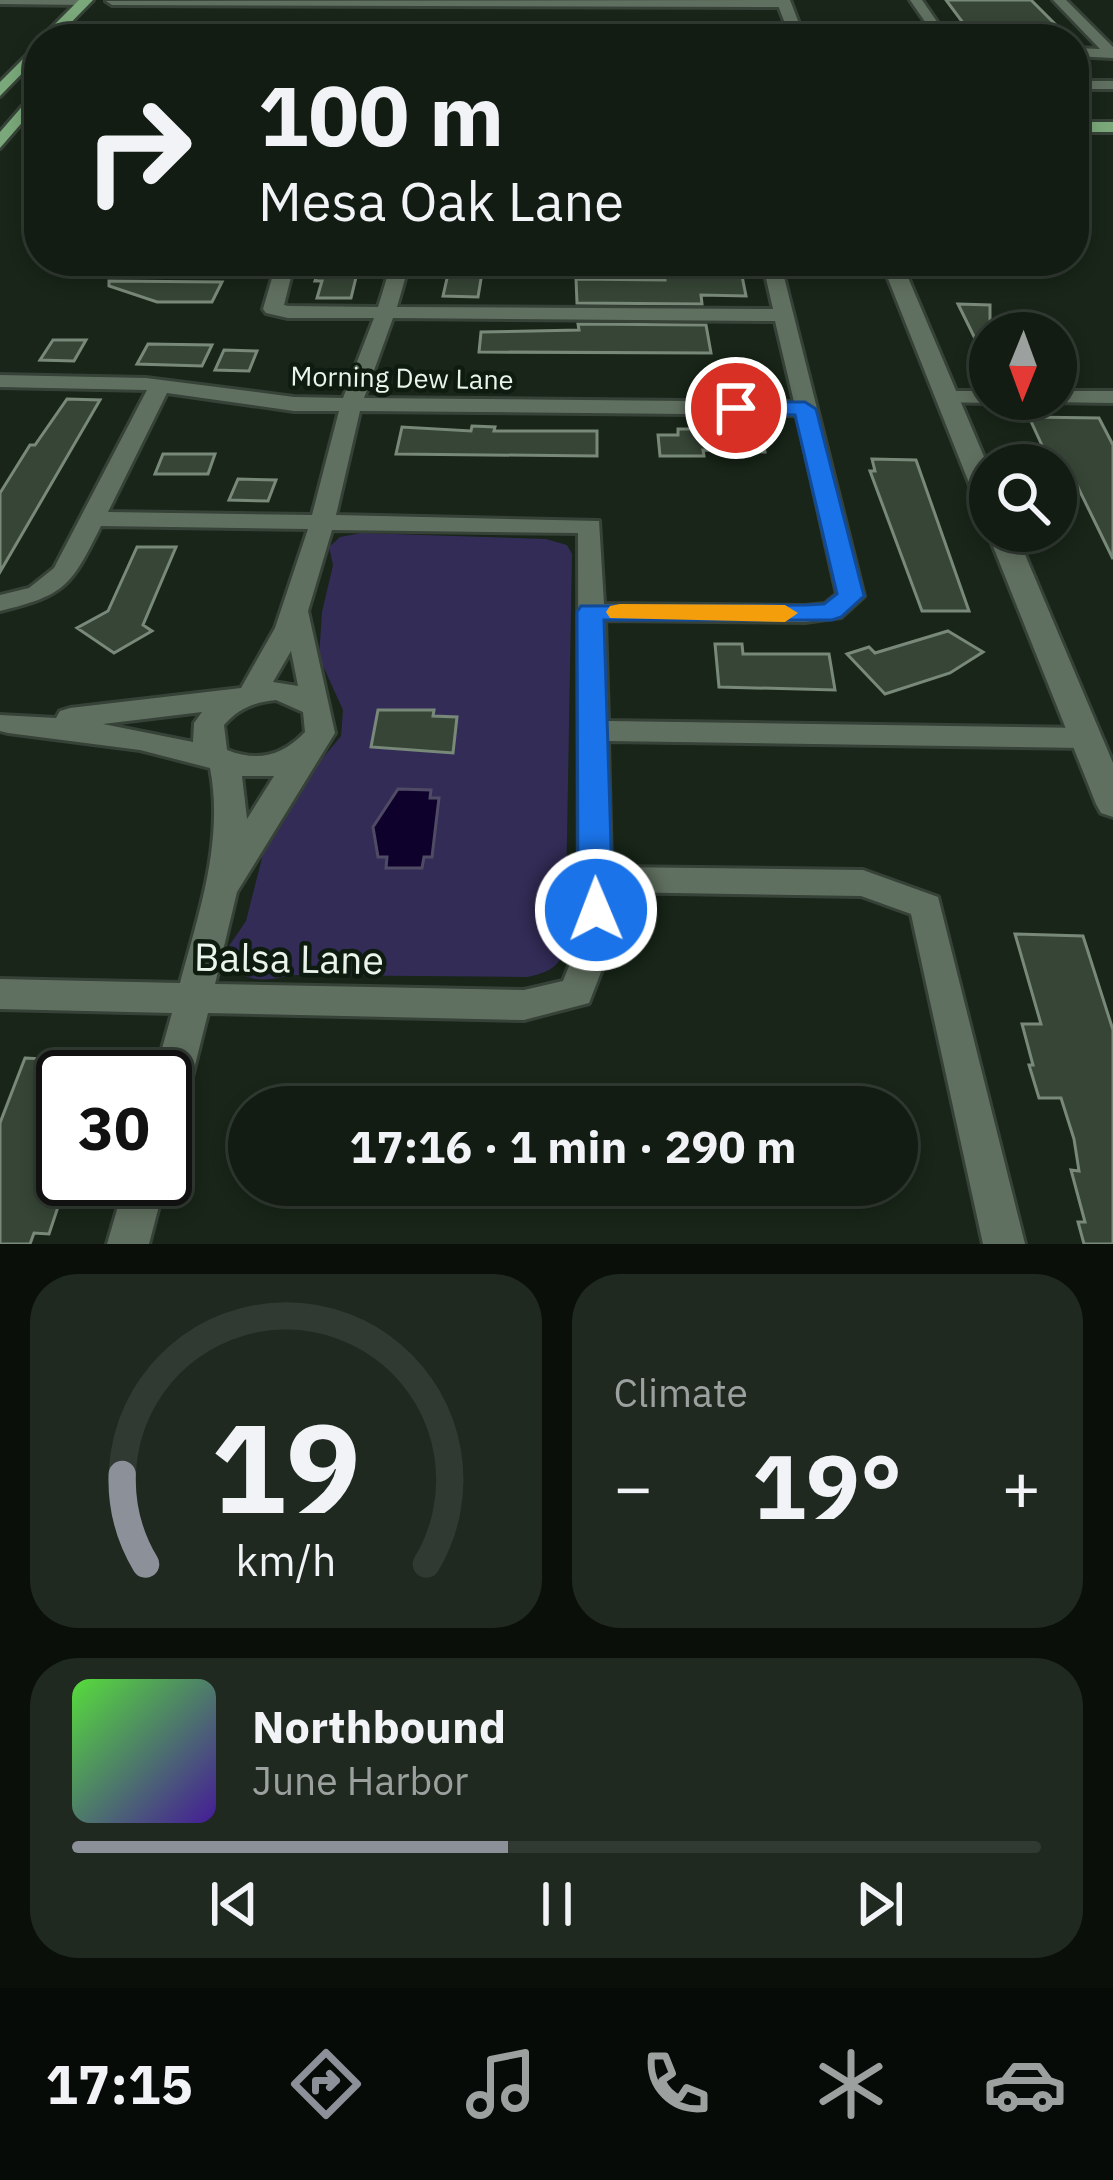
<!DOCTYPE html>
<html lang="en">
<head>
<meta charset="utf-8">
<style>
	:root { --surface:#121c12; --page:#1f2920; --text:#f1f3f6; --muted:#9ca19f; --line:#313a32; --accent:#8c9099 }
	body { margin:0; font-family:"IBM Plex Sans",sans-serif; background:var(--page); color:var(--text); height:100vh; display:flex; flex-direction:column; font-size:45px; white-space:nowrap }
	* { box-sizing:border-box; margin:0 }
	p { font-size:39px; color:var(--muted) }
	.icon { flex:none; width:66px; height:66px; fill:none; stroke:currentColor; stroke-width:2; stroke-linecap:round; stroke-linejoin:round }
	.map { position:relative; height:1244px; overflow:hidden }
	.panel { display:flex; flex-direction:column; gap:30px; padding:30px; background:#0a0f0a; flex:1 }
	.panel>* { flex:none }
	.banner { position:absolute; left:24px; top:24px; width:1065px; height:252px; border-radius:48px; box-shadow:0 6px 18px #0003,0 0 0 3px var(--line); background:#121c12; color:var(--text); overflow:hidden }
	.needle { width:78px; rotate:181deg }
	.controls { position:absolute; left:969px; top:312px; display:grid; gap:24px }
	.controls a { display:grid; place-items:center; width:108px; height:108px; border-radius:50%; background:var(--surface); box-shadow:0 6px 18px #0003,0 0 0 3px var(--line); font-size:60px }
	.speed { position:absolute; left:36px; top:1050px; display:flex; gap:24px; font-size:60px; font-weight:700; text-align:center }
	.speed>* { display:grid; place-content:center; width:156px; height:156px; border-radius:50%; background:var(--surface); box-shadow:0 6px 18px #0003,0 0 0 3px var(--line); line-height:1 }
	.speed .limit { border:6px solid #111; border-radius:18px; background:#fff; color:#111 }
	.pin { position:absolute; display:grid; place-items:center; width:102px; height:102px; color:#fff; margin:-51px; border:6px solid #fff; border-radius:50%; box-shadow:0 3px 12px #0007 }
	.me { position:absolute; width:132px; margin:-66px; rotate:359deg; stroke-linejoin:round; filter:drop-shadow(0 0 9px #0008) }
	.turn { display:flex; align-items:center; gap:42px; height:252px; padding:0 36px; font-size:54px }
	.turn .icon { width:156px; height:156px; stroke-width:2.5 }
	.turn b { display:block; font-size:84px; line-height:102px }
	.big { font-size:90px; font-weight:800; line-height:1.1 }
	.panel .card { flex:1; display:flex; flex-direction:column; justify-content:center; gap:18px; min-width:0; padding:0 42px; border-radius:48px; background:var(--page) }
	.panel .dial { align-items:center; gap:0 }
	.dial svg { height:312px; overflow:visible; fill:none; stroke:var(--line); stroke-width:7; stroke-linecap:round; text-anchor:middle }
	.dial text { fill:var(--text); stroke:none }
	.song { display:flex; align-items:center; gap:36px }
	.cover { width:144px; height:144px; border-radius:18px; background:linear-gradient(135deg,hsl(110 70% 55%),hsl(260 70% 35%)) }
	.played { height:12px; border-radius:6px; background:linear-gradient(90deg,var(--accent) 45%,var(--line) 45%) }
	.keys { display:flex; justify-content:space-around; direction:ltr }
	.heat { display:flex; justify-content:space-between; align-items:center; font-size:66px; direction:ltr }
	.panel .tiles { flex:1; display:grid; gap:30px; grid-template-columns:1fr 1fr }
	.card:last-child { grid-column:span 2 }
	.trip { position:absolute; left:228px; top:1086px; width:690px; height:120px; border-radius:60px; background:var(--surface); box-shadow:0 6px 18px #0003,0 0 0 3px var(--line); font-weight:800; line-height:120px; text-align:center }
	.tabs { display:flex; height:192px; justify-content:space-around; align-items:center; background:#070b07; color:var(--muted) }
	.tabs .icon { width:84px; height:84px }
	.tabs .active { color:var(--accent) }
	.tabs b { font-size:54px; color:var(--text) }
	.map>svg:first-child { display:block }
</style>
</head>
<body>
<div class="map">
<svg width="1113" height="1244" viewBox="0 0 1113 1244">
	<rect width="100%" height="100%" fill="#182518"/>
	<path fill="#332c57" d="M83,261H258L256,266L237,265L226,278L112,276Z
		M361,533L546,539L567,545L572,554L565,951C557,969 546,973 527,977L293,975C267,980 251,985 231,966L229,946L246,921L265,846L295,791L341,736L343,710L319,657L322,612L333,565L329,547L340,537Z"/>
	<path fill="#0e022c" stroke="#504b65" stroke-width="3" d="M398,789L431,790L430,798H439L432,857H424L422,868H386L387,857H378L373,827Z"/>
	<path fill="#364536" stroke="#798979" stroke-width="3" d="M946,0H1031L1070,39H975Z
		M323,261H360L351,298H317L322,281H315Z
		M451,261H484L478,297L443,296Z
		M664,261H739L746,296L701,295L702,304L577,303L576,279L665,280Z
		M109,281L222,282L212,302H157L109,286Z
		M958,304L990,305V369Z
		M578,324L706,325L711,353L479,352L481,332L579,330Z
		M53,340H86L74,361L40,360Z
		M148,344L212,345L202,366L137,364Z
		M224,350L257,351L249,371L215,370Z
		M67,399L100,400L0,572V493L30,445H35Z
		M1029,417L1099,418L1113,445V559L1070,471L1056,470L1051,465Z
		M472,426L495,427L494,431H597V456L396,454L402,427L471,431Z
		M678,429H762L765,452L703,450L704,456H660L658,435H678Z
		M163,454H215L208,474H155Z
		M872,459L916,460L969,611H922L870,471H875Z
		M238,479L276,480L268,501L229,500Z
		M137,547H176L143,625L152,631L114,653L77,628L108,611Z
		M948,631L983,652L950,673L885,694L847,654L869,647L875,653Z
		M715,644H742L743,654H829L835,690L719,687Z
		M378,710H434L433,716L457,717L453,753L371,747Z
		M1015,934L1083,936L1113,1030V1244H1084L1078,1222H1085L1071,1170L1079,1171L1074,1139L1061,1098H1039L1029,1065H1033L1022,1024H1041Z
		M25,1058L63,1060V1176L55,1200L60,1201L49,1234L34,1233L30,1244H0V1123Z"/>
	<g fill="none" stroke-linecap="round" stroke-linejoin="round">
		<defs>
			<path id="minor" d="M0,0H91L92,1L86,5L0,4Z
				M788,0L784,7L112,5L106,1Z
				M910,0H922L949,39H937Z
				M1053,0H1066L1113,47V58L1074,56V48L1100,49Z
				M1074,81H1113V89H1074Z
				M277,261H295L284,305L288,306L378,307L392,261H410L397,307L773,309L762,261H780L864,596L841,617L805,622L605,620L608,721L1086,728L1097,731L1101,738L1097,745L1086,748L608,741L611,867L863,870L938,897L1025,1244H983L911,914L861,896L612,892L613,941L589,1003L524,1020L208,1013L184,1109L179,1121L165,1126V1077H154L172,1013L0,1009V979L180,983C199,913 224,840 210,768L140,750L8,733L0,731V715L56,718L60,711L70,708L241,688L275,628L308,529L101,526C71,586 66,595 0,611V595L29,588L54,568L147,390L0,387V375L146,378L294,397L343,398L374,318H288L266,313L263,309ZM393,318L775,321L794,402L364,398ZM167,393L294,411H339L312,515L108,512ZM360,411L797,415L837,594L825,604L805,606L604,604L599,521L336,515ZM332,530L578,533L579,941L563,981L524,990L215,984L237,892L335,733L308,611ZM291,651L298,686L273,682ZM276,700L303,712L305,732C282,756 258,762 227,750L224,725C238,709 254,702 276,700ZM202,712L194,723L193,742L103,724ZM242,776H274L247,819Z
				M894,262L1043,263L1052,269L1043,275L888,272V264Z
				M946,391H990V399H999L990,403L938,402V392Z
				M1056,391H1113V403L1048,402L1056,399Z
				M165,1176L166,1179L149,1244H107L126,1179Z"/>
			<path id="tertiary" d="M776,0H790L805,39H791Z
				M881,261H901L990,471V511L977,503Z
				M990,527V531H1015L1113,763V817L1101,813L1096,804L987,531Z"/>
			<path id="primary" d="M79,0H93L55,39H40Z
				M39,43V56L0,96V82Z
				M39,87V103L0,148V132Z
				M1074,122H1113V132H1074Z"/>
		</defs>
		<use href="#minor" stroke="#364137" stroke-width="6"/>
		<use href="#tertiary" stroke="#364137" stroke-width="6"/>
		<use href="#primary" stroke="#364137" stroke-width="6"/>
		<use href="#minor" fill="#607060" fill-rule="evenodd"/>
		<use href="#tertiary" fill="#607060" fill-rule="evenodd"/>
		<use href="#primary" fill="#7aa87a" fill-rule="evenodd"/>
	</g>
	<path fill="#1a73e8" stroke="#114b97" stroke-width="3" d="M736,402H805L816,409L864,596L841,617L832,620H604L613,910L608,920L596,924L583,920L578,910L577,612L581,606L806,605L824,604L837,594L795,415L729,413L725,408Z"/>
	<path fill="#f59e0b" d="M620,604L785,605L798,613L785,622L610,618L606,612L610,606Z"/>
	<g text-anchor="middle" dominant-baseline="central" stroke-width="9" stroke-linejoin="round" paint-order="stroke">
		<g font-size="27" fill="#ebf4eb" stroke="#0e1b0f">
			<text transform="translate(402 377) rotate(1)">Morning Dew Lane</text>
		</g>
		<g font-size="39" fill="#ebf4eb" stroke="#0e1b0f">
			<text transform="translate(289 958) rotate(1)">Balsa Lane</text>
		</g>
	</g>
</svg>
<div class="controls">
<a><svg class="needle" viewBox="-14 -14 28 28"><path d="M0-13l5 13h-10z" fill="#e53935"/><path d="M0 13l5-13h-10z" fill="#9ca19f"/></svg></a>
<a><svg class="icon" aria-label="search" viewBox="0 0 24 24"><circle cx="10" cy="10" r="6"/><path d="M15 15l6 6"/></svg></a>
</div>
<div class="speed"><div class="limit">30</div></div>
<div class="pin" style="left:736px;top:408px;background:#d93025"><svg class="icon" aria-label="arrive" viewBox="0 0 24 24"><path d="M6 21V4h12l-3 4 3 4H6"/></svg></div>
<svg class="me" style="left:596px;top:910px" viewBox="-20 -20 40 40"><circle r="17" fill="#1a73e8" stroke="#fff" stroke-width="3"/><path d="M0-11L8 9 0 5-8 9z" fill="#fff"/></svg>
<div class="trip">17:16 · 1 min · 290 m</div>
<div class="banner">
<div class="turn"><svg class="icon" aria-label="right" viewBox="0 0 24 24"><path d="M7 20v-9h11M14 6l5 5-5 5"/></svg><div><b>100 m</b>Mesa Oak Lane</div></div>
</div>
</div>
<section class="panel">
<div class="tiles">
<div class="card dial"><svg viewBox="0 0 100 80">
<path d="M14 69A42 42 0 1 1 86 69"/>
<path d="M14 69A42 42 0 0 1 8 46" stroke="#8c9099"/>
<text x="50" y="56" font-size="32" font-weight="700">19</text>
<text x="50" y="72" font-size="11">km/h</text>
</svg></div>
<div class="card"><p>Climate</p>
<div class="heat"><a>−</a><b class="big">19°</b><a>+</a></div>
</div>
<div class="card">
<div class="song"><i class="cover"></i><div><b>Northbound</b><p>June Harbor</p></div></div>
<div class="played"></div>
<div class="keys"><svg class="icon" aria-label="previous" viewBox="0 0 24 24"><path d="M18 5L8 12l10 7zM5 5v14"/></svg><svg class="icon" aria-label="pause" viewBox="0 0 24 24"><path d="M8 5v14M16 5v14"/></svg><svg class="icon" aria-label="next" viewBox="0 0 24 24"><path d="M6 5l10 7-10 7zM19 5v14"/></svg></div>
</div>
</div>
</section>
<nav class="tabs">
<b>17:15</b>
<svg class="icon active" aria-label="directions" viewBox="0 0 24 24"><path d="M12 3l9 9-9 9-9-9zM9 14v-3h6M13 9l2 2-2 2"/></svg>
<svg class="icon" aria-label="music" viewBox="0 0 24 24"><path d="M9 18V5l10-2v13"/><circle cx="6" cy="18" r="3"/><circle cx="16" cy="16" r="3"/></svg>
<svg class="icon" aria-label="phone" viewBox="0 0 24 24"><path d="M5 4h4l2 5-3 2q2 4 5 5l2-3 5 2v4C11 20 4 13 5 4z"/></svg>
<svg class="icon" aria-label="climate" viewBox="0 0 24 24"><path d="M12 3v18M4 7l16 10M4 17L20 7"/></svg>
<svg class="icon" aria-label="car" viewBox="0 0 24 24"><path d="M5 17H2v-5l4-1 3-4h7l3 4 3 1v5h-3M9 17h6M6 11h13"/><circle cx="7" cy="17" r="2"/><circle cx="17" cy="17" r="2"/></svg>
</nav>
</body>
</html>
